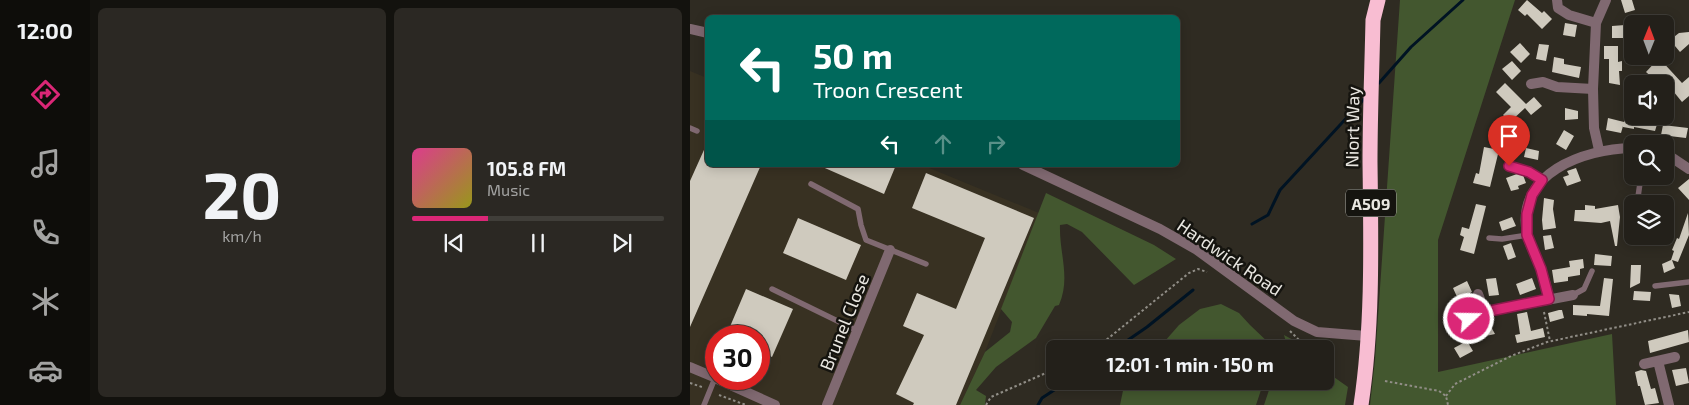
<!DOCTYPE html>
<html lang="en">
<head>
<meta charset="utf-8">
<style>
	:root { --surface:#23201a; --page:#2b2823; --text:#f1f3f6; --muted:#a3a3a2; --line:#403e39; --accent:#db2777 }
	body { margin:0; font-family:"Exo 2",sans-serif; background:var(--page); color:var(--text); height:100vh; display:flex; flex-direction:column; font-size:19px; white-space:nowrap }
	* { box-sizing:border-box; margin:0 }
	p { font-size:16px; color:var(--muted) }
	.icon { flex:none; width:28px; height:28px; fill:none; stroke:currentColor; stroke-width:2; stroke-linecap:round; stroke-linejoin:round }
	.map { position:relative; flex:1; overflow:hidden }
	.drawer { display:flex; flex-direction:column; gap:8px; padding:8px; background:#13120e; width:600px }
	.drawer>* { flex:none }
	.banner { position:absolute; left:15px; top:15px; width:475px; height:152px; border-radius:8px; box-shadow:0 2px 12px #0003,0 0 0 1px var(--line); background:#00695c; color:#fff; overflow:hidden }
	.needle { width:32px; rotate:1deg }
	.controls { position:absolute; left:934px; top:15px; display:grid; gap:10px }
	.controls a { display:grid; place-items:center; width:50px; height:50px; border-radius:8px; background:var(--surface); box-shadow:0 2px 12px #0003,0 0 0 1px var(--line); font-size:25px }
	.speed { position:absolute; left:15px; top:325px; display:flex; gap:10px; font-size:25px; font-weight:700; text-align:center }
	.speed>* { display:grid; place-content:center; width:65px; height:65px; border-radius:50%; background:var(--surface); box-shadow:0 2px 12px #0003,0 0 0 1px var(--line); line-height:1 }
	.speed .limit { border:8px solid #d22; background:#fff; color:#111 }
	.pin { position:absolute; display:grid; place-items:center; width:42px; height:42px; color:#fff; margin:-51px -21px; border-radius:50% 50% 50% 0; rotate:-45deg; box-shadow:0 0 5px #0007 }
	.pin .icon { rotate:45deg }
	.me { position:absolute; width:55px; margin:-28px; rotate:69deg; stroke-linejoin:round; filter:drop-shadow(0 0 4px #0008) }
	.turn { display:flex; align-items:center; gap:18px; height:105px; padding:0 25px; font-size:22px }
	.turn .icon { width:65px; height:65px; stroke-width:2.5 }
	.turn b { display:block; font-size:35px; line-height:42px }
	.lanes { display:flex; align-items:center; height:48px; padding:0 25px; background:#0003; justify-content:center; gap:25px; direction:ltr }
	.lanes .off { opacity:.35 }
	.drawer .card { flex:1; display:flex; flex-direction:column; justify-content:center; gap:8px; min-width:0; padding:0 18px; border-radius:8px; background:var(--page) }
	.drawer .dial { align-items:center; gap:0 }
	.dial b { font-size:65px; line-height:1 }
	.song { display:flex; align-items:center; gap:15px }
	.cover { width:60px; height:60px; border-radius:8px; background:linear-gradient(135deg,hsl(330 70% 55%),hsl(60 70% 35%)) }
	.played { height:5px; border-radius:2px; background:linear-gradient(90deg,var(--accent) 30%,var(--line) 30%) }
	.keys { display:flex; justify-content:space-around; direction:ltr }
	.drawer .tiles { flex:1; display:grid; gap:8px; grid-template-columns:repeat(2,1fr) }
	.trip { position:absolute; left:356px; top:340px; width:288px; height:50px; border-radius:8px; background:var(--surface); box-shadow:0 2px 12px #0003,0 0 0 1px var(--line); font-weight:700; line-height:50px; text-align:center }
	main { display:flex; flex:1; min-height:0 }
	.menu { display:flex; flex-direction:column; width:90px; justify-content:space-around; align-items:center; background:#0e0d0a; color:var(--muted) }
	.menu .icon { width:35px; height:35px }
	.menu .current { color:var(--accent) }
	.menu b { font-size:22px; color:var(--text) }
	.map>svg:first-child { display:block }
</style>
</head>
<body>
<main>
<nav class="menu">
<b>12:00</b>
<svg class="icon current" aria-label="directions" viewBox="0 0 24 24"><path d="M12 3l9 9-9 9-9-9zM9 14v-3h6M13 9l2 2-2 2"/></svg>
<svg class="icon" aria-label="music" viewBox="0 0 24 24"><path d="M9 18V5l10-2v13"/><circle cx="6" cy="18" r="3"/><circle cx="16" cy="16" r="3"/></svg>
<svg class="icon" aria-label="phone" viewBox="0 0 24 24"><path d="M5 4h4l2 5-3 2q2 4 5 5l2-3 5 2v4C11 20 4 13 5 4z"/></svg>
<svg class="icon" aria-label="climate" viewBox="0 0 24 24"><path d="M12 3v18M4 7l16 10M4 17L20 7"/></svg>
<svg class="icon" aria-label="car" viewBox="0 0 24 24"><path d="M5 17H2v-5l4-1 3-4h7l3 4 3 1v5h-3M9 17h6M6 11h13"/><circle cx="7" cy="17" r="2"/><circle cx="17" cy="17" r="2"/></svg>
</nav>
<section class="drawer">
<div class="tiles">
<div class="card dial"><b>20</b><p>km/h</p></div>
<div class="card">
<div class="song"><i class="cover"></i><div><b>105.8 FM</b><p>Music</p></div></div>
<div class="played"></div>
<div class="keys"><svg class="icon" aria-label="previous" viewBox="0 0 24 24"><path d="M18 5L8 12l10 7zM5 5v14"/></svg><svg class="icon" aria-label="pause" viewBox="0 0 24 24"><path d="M8 5v14M16 5v14"/></svg><svg class="icon" aria-label="next" viewBox="0 0 24 24"><path d="M6 5l10 7-10 7zM19 5v14"/></svg></div>
</div>
</div>
</section>
<div class="map">
<svg width="999" height="405" viewBox="0 0 999 405">
	<rect width="100%" height="100%" fill="#2f2b22"/>
	<path fill="#383122" fill-rule="evenodd" d="M0,71L17,78L18,165H232L349,213L295,352L270,405H0ZM26,336H69V379H26Z"/>
	<path fill="#43572f" d="M710,0H825L748,240V372L922,334L926,405H680L685,360Z
		M356,193L464,245L486,259L444,285L392,232L377,224L370,225C369,253 381,278 369,305L365,306L346,338L306,367L286,390L296,396L295,405H270L295,352L320,332L322,322L311,309Z
		M531,304L549,313L560,325L585,349H468L489,325L510,309Z
		M594,335L618,348V349H598Z
		M635,368L641,375L658,387L655,405H574L582,381H635Z
		M435,381H574L566,405H430Z"/>
	<g fill="none" stroke-linecap="round" stroke-linejoin="round">
		<path stroke="#001323" stroke-width="3" d="M689,83L721,47L773,0
			M562,224L578,215L590,190L674,99
			M425,349L457,327L503,290
			M348,405L352,398L378,381"/>
	</g>
	<path fill="#cfcabe" d="M837,0L852,13L854,11L862,19L852,29L837,14L835,16L828,10Z
		M931,0H942L945,10L935,13Z
		M875,23L887,25L885,37L873,35Z
		M935,25V38H922V26Z
		M999,32V44L990,52L980,40L989,33Z
		M830,43L840,54L831,63L820,52Z
		M849,44L859,45L856,61L846,59Z
		M914,46H928V62L932,61V71H929L930,85L919,83V59H914Z
		M864,57L874,59V64L891,67L889,78L862,72Z
		M969,58L992,83L999,77V96L992,102L979,86L977,88L975,84L967,78L965,80L956,72Z
		M822,61L831,71L822,80L812,69Z
		M815,83L836,104L844,97L852,106L841,115L835,108L820,122L813,115L821,107L806,92Z
		M875,108L888,111V119L875,120Z
		M935,115L968,121L965,131L944,127V129L933,127V126L931,133L916,130L918,118L934,122Z
		M973,125L998,128L996,138L971,135Z
		M874,130L884,136L876,150L866,144Z
		M819,140L831,142L829,152L817,150Z
		M18,141V165H71L0,327V181Z
		M794,147L809,150L800,187L783,183L786,173L789,174Z
		M836,148L849,151L848,160L834,157Z
		M128,165H206L194,194Z
		M886,168L891,181L877,186L873,177L879,175L877,171Z
		M236,173L344,218L266,405H223L224,403L206,394L234,335L213,326L227,293L266,309L295,238L222,208Z
		M827,174L833,175L836,183L828,186L829,189L821,191L816,178Z
		M999,179V200L988,188Z
		M854,198L864,200L863,209L866,228L853,230L852,220Z
		M786,204L796,206L784,254L770,250L774,237L770,235L772,227L779,229Z
		M895,205L905,206V209L928,205L930,217L927,246H925L920,221L911,223L884,221L885,210H895Z
		M998,213L999,235L988,262L982,260L985,268L974,273L972,264L981,260L984,251L982,250L987,238L989,239Z
		M822,217L826,226L812,231L809,222Z
		M108,218L171,245L156,280L93,253Z
		M861,235L864,248L855,250L853,236Z
		M821,243L826,257L818,260L813,246Z
		M905,254L922,256L921,266L904,265Z
		M893,259L894,268L890,269V275L878,277V281L864,283L862,270L880,267L879,261Z
		M941,265H951L950,283L940,288Z
		M806,278L809,295L799,296L796,279Z
		M842,278L846,289L830,295L826,284Z
		M914,278L923,279L919,316L897,314V316L883,315V305L910,306Z
		M777,281L782,292L768,299L763,288Z
		M56,289L103,309L82,357L69,351V336H36Z
		M944,291L961,292L960,301L943,300Z
		M979,294L989,295L991,306L982,308Z
		M757,310H770V328H757Z
		M869,310H872L874,318L860,322L858,313Z
		M837,312L841,331L853,328L855,337L827,343L825,335L830,334L827,314Z
		M800,325L805,334L791,337L790,329Z
		M998,330L999,342L960,353L958,341Z
		M777,341L783,351L770,358L764,348Z
		M996,368L999,383L986,386L982,370Z
		M951,370L956,371L961,389L965,388L969,403L955,405L950,386H948L945,372Z"/>
	<g fill="none" stroke-linecap="round" stroke-linejoin="round">
		<path stroke="#918e87" stroke-width="2" stroke-dasharray="2.5 2.5" stroke-linecap="butt" d="M854,312L860,341
			M600,331L618,349
			M405,349L499,273L508,269L517,272
			M635,365L644,375
			M695,381L749,391L756,396L758,405
			M0,383L12,387
			M29,395L56,405
			M756,396L765,384L821,356L857,342L999,312
			M296,405L301,397L365,369"/>
		<path stroke="#806971" stroke-width="5.5" d="M0,128L7,131
			M819,167L839,172L853,180
			M121,184L168,209L171,225L176,240L236,264
			M947,204L951,176
			M799,238L812,239L837,235
			M965,286L999,282
			M82,289L168,331
			M883,295L894,289L902,271
			M14,405L25,378"/>
		<path stroke="#806971" stroke-width="10" d="M867,0L868,8L879,15L906,23
			M0,29L18,33
			M841,84L853,82L867,87L903,89
			M909,150L904,128L903,89L906,23L916,0
			M975,153L999,169
			M333,165L470,229L507,250L604,321L627,332L677,336
			M788,294L795,312
			M859,299C857,288 854,277 850,266C846,256 839,245 837,234C825,173 894,149 942,148
			M779,319L795,312L883,295
			M968,361L979,405
			M954,364L985,357
			M0,367L26,378
			M27,379L85,405
			M137,405L200,250"/>
		<path stroke="#f8bdd2" stroke-width="15" d="M671,405C683,325 681,243 680,162C680,115 682,67 683,20L688,0"/>
	</g>
	<g fill="none" stroke-linecap="round" stroke-linejoin="round">
		<defs>
			<path id="route" d="M779,319L795,312L859,299L851,269L837,235V214L842,195L852,180L839,172L819,166"/>
		</defs>
		<use href="#route" stroke="#8e194d" stroke-width="12"/>
		<use href="#route" stroke="#db2777" stroke-width="9"/>
	</g>
	<g text-anchor="middle" dominant-baseline="central" stroke-width="5" stroke-linejoin="round" paint-order="stroke">
		<rect fill="#15140f" stroke="#a9a8a2" stroke-width="1" x="656" y="189.5" width="50" height="27" rx="4"/>
		<g font-size="16" font-weight="bold" fill="#e9e7e1">
			<text x="681" y="203">A509</text>
		</g>
		<g font-size="18" fill="#e9e7e1" stroke="#15140f">
			<text transform="translate(662 127) rotate(-89)">Niort Way</text>
			<text transform="translate(540 257) rotate(34)">Hardwick Road</text>
			<text transform="translate(154 322) rotate(-68)">Brunel Close</text>
		</g>
	</g>
</svg>
<div class="controls">
<a><svg class="needle" viewBox="-14 -14 28 28"><path d="M0-13l5 13h-10z" fill="#e53935"/><path d="M0 13l5-13h-10z" fill="#a3a3a2"/></svg></a>
<a><svg class="icon" aria-label="sound" viewBox="0 0 24 24"><path d="M4 9h4l5-4v14l-5-4H4zM17 9q2 3 0 6"/></svg></a>
<a><svg class="icon" aria-label="search" viewBox="0 0 24 24"><circle cx="10" cy="10" r="6"/><path d="M15 15l6 6"/></svg></a>
<a><svg class="icon" aria-label="layers" viewBox="0 0 24 24"><path d="M12 4l9 5-9 5-9-5zM3 14l9 5 9-5"/></svg></a>
</div>
<div class="speed"><div class="limit">30</div></div>
<div class="pin" style="left:819px;top:166px;background:#d93025"><svg class="icon" aria-label="arrive" viewBox="0 0 24 24"><path d="M6 21V4h12l-3 4 3 4H6"/></svg></div>
<svg class="me" style="left:779px;top:319px" viewBox="-20 -20 40 40"><circle r="17" fill="#db2777" stroke="#fff" stroke-width="3"/><path d="M0-11L8 9 0 5-8 9z" fill="#fff"/></svg>
<div class="trip">12:01 · 1 min · 150 m</div>
<div class="banner">
<div class="turn"><svg class="icon" aria-label="left" viewBox="0 0 24 24"><path d="M17 20v-9H6M10 6l-5 5 5 5"/></svg><div><b>50 m</b>Troon Crescent</div></div>
<div class="lanes"><svg class="icon" aria-label="left" viewBox="0 0 24 24"><path d="M17 20v-9H6M10 6l-5 5 5 5"/></svg><svg class="icon off" aria-label="ahead" viewBox="0 0 24 24"><path d="M12 20V5M6 11l6-6 6 6"/></svg><svg class="icon off" aria-label="right" viewBox="0 0 24 24"><path d="M7 20v-9h11M14 6l5 5-5 5"/></svg></div>
</div>
</div>
</main>
</body>
</html>
